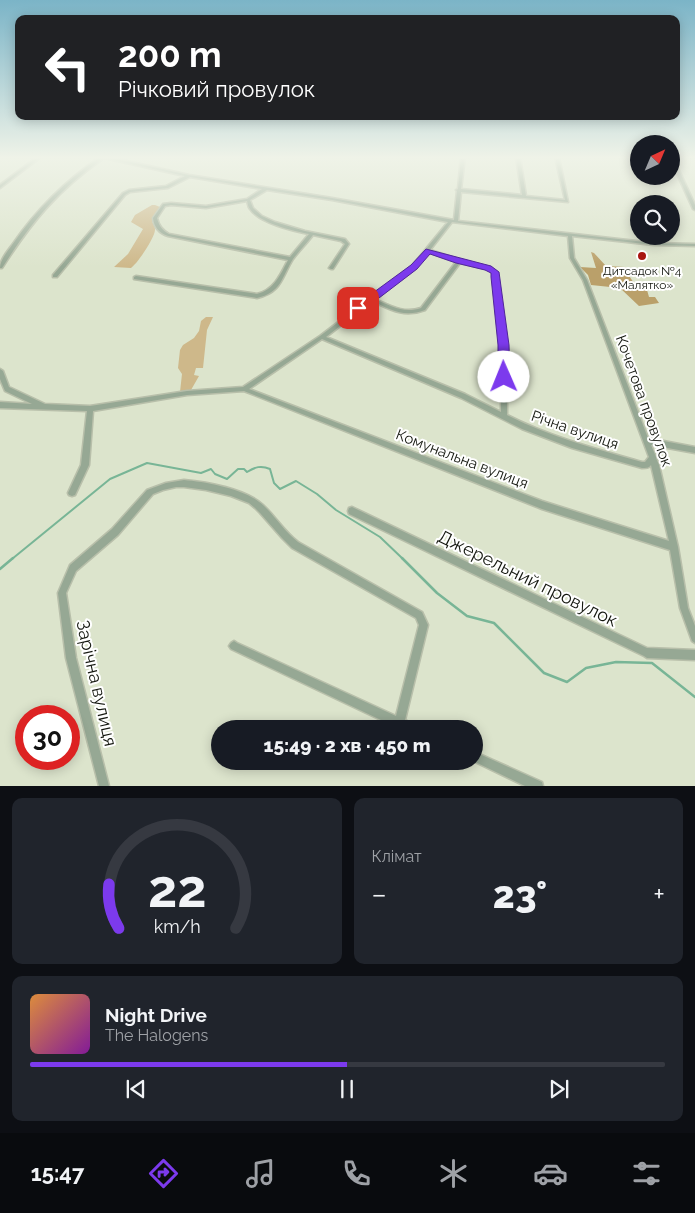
<!DOCTYPE html>
<html lang="uk">
<head>
<meta charset="utf-8">
<style>
	:root { --surface:#171b24; --page:#20242c; --text:#f1f3f6; --muted:#9ea1a6; --line:#363941; --accent:#7c3aed }
	body { margin:0; font-family:Raleway,sans-serif; background:var(--page); color:var(--text); height:100vh; display:flex; flex-direction:column; font-size:19px; white-space:nowrap }
	* { box-sizing:border-box; margin:0 }
	p { font-size:16px; color:var(--muted) }
	.icon { flex:none; width:28px; height:28px; fill:none; stroke:currentColor; stroke-width:2; stroke-linecap:round; stroke-linejoin:round }
	.map { position:relative; height:786px; overflow:hidden }
	.side { display:flex; flex-direction:column; gap:12px; padding:12px; background:#0d0f14; flex:1 }
	.side>* { flex:none }
	.hud { position:absolute; left:15px; top:15px; width:665px; height:105px; border-radius:10px; box-shadow:0 2px 12px #0003; background:#202124; color:#fff; overflow:hidden }
	.needle { width:32px; rotate:44deg }
	.fabs { position:absolute; left:630px; top:135px; display:grid; gap:10px }
	.fabs a { display:grid; place-items:center; width:50px; height:50px; border-radius:50%; background:var(--surface); box-shadow:0 2px 12px #0003; font-size:25px }
	.speed { position:absolute; left:15px; top:705px; display:flex; gap:10px; font-size:25px; font-weight:700; text-align:center }
	.speed>* { display:grid; place-content:center; width:65px; height:65px; border-radius:50%; background:var(--surface); box-shadow:0 2px 12px #0003; line-height:1 }
	.speed .limit { border:8px solid #d22; background:#fff; color:#111 }
	.pin { position:absolute; display:grid; place-items:center; width:42px; height:42px; color:#fff; margin:-21px; border-radius:10px; box-shadow:0 2px 8px #0006 }
	.me { position:absolute; width:55px; margin:-28px; rotate:359deg; stroke-linejoin:round; filter:drop-shadow(0 0 4px #0008) }
	.turn { display:flex; align-items:center; gap:18px; height:105px; padding:0 20px; font-size:22px }
	.turn .icon { width:65px; height:65px; stroke-width:2.5 }
	.turn b { display:block; font-size:35px; line-height:42px }
	.big { font-size:38px; font-weight:800; line-height:1.1 }
	.side .tile { flex:1; display:flex; flex-direction:column; justify-content:center; gap:8px; min-width:0; padding:0 18px; border-radius:10px; background:var(--page) }
	.side .dial { align-items:center; gap:0 }
	.dial svg { height:130px; overflow:visible; fill:none; stroke:var(--line); stroke-width:7; stroke-linecap:round; text-anchor:middle }
	.dial text { fill:var(--text); stroke:none }
	.song { display:flex; align-items:center; gap:15px }
	.cover { width:60px; height:60px; border-radius:8px; background:linear-gradient(135deg,hsl(30 70% 55%),hsl(290 70% 35%)) }
	.played { height:5px; border-radius:2px; background:linear-gradient(90deg,var(--accent) 50%,var(--line) 50%) }
	.keys { display:flex; justify-content:space-around; direction:ltr }
	.heat { display:flex; justify-content:space-between; align-items:center; font-size:28px; direction:ltr }
	.side .tiles { flex:1; display:grid; gap:12px; grid-template-columns:1fr 1fr }
	.tile:last-child { grid-column:span 2 }
	.trip { position:absolute; left:211px; top:720px; width:272px; height:50px; border-radius:25px; background:var(--surface); box-shadow:0 2px 12px #0003; font-weight:800; line-height:50px; text-align:center }
	.menu { display:flex; height:80px; justify-content:space-around; align-items:center; background:#090b0e; color:var(--muted) }
	.menu .icon { width:35px; height:35px }
	.menu .selected { color:var(--accent) }
	.menu b { font-size:22px; color:var(--text) }
	.map>svg:first-child { display:block }
</style>
</head>
<body>
<div class="map">
<svg width="695" height="786" viewBox="0 0 695 786">
	<rect width="100%" height="100%" fill="#dce4cc"/>
	<path fill="#ceb88a" d="M152,205H155L160,207L152,221C153,224 155,227 155,229C156,236 138,263 131,268L114,267L128,254L143,229L131,222L135,215Z
		M206,317H213L207,330L203,368H196L194,375L199,376L191,390L180,392L182,374L178,368L180,350L183,345L194,338L199,331L201,321Z"/>
	<path fill="#baa06a" d="M591,252L594,253L606,266L625,267C630,279 635,287 647,290L649,297H655L659,303L639,306L620,288L591,285L588,275L580,267L596,268Z"/>
	<g fill="none" stroke-linecap="round" stroke-linejoin="round">
		<path stroke="#78b596" stroke-width="2" d="M12,559L110,479L147,463L201,473L211,469L215,474L227,479L238,469H244L247,472C255,467 261,465 270,469L274,483L280,489L296,481L317,494L336,510L380,537L403,559"/>
		<path stroke="#78b596" stroke-width="2.5" d="M402,558L437,593L467,616L494,623L544,673L567,682L586,668L616,662L652,663L695,697
			M0,569L13,558"/>
		<defs>
			<path id="minor" d="M37,157H41L0,188V185Z
				M100,157H109L189,175L332,198L454,220L457,191L456,190L458,189L461,157H465L461,189L522,195L516,157H520L526,196L565,200L555,157H559L568,202L461,192L458,221L654,243L695,244V246L654,245L572,236L574,258L587,280L648,438L695,447V453L651,445L656,457V458L659,465L678,547L688,608L695,626V643L692,641L680,608L670,550L542,509L244,391L187,395L93,411L89,465L75,495L72,496L69,495L68,493L81,465L87,411L0,408V402L32,404L5,391L0,379V369L3,371L9,387L45,404L90,406L187,391L243,387L320,336L412,266L448,222L332,200L267,190L250,200L253,208L262,216L275,222L305,231L345,239L349,244L333,269H331L329,268L345,244L341,241L313,235C307,243 299,251 293,259C281,278 282,292 257,298L134,279V277L136,276L257,294C274,290 281,274 288,260L168,236C159,233 154,227 153,218L163,204L171,203L206,206L247,199L262,189L190,177L168,188L130,192L125,195L57,277H53V275L123,193L129,190L166,186L185,176L104,158C58,190 32,221 2,268H0C0,260 7,252 12,245C36,210 65,181 100,157ZM247,201C248,204 248,207 250,209C259,223 293,231 309,234L290,257L169,234C162,230 159,226 157,218L165,206L171,205L206,208ZM452,222L568,236L570,258L583,280L649,457L645,462H642C596,449 550,437 507,415V345L497,272L490,267L461,260L430,250ZM428,252L456,262L421,308C404,314 391,306 375,299L416,268ZM460,263L486,269L493,273L501,345V412L465,394L326,337L372,301C391,310 404,318 425,310ZM322,339L461,398L522,429L572,448L642,468C646,468 649,468 651,465L669,541L542,501L249,389Z
				M671,157H673L695,205V210L693,209L671,161Z
				M184,480C207,482 246,489 263,505C275,516 284,531 298,542L422,612L428,625L405,720L416,725L417,729H400L231,649L229,646L231,643L234,641L237,643L396,716L419,625L416,618L292,548L282,538L260,513L255,508L249,503L231,496L206,490L184,487H176L163,490L153,494L118,535L76,571L66,593L76,658L109,786H99L66,658L58,593L70,565L112,529L147,490L166,483Z
				M352,507L647,648L695,650V660L647,658L644,656L349,514L348,511L349,508Z
				M475,752L542,782L543,786H525L473,761H475Z"/>
		</defs>
		<use href="#minor" stroke="#b8bfaa" stroke-width="3"/>
		<use href="#minor" fill="#96a894" fill-rule="evenodd"/>
	</g>
	<linearGradient id="sky" x2="0" y2="1"><stop stop-color="#7bb4c7"/><stop offset="0.59" stop-color="#eff3e8"/><stop offset="1" stop-color="#eff3e8" stop-opacity="0"/></linearGradient>
	<rect width="695" height="267" fill="url(#sky)"/>
	<path fill="#7c3aed" stroke="#51269a" d="M426,249L491,266L499,272L509,345L510,377L508,380H500L498,377V345L491,277V273L485,270L456,263L430,254L417,269L362,311H355V306L411,265Z"/>
	<circle fill="#a91611" stroke="#fff" stroke-width="2" cx="642" cy="256" r="5"/>
	<g text-anchor="middle" dominant-baseline="central" stroke-width="4" stroke-linejoin="round" paint-order="stroke">
		<g font-size="12" fill="#14170f" stroke="#fff">
			<text x="642" y="271">Дитсадок №4<tspan x="642" dy="14">«Малятко»</tspan></text>
		</g>
		<g font-size="15" fill="#14170f" stroke="#fff">
			<text transform="translate(644 401) rotate(70)">Кочетова провулок</text>
			<text transform="translate(575 430) rotate(19)">Річна вулиця</text>
			<text transform="translate(462 459) rotate(21)">Комунальна вулиця</text>
		</g>
		<g font-size="18" fill="#14170f" stroke="#fff">
			<text transform="translate(528 578) rotate(26)">Джерельний провулок</text>
			<text transform="translate(97 683) rotate(77)">Зарічна вулиця</text>
		</g>
	</g>
</svg>
<div class="fabs">
<a><svg class="needle" viewBox="-14 -14 28 28"><path d="M0-13l5 13h-10z" fill="#e53935"/><path d="M0 13l5-13h-10z" fill="#9ea1a6"/></svg></a>
<a><svg class="icon" aria-label="search" viewBox="0 0 24 24"><circle cx="10" cy="10" r="6"/><path d="M15 15l6 6"/></svg></a>
</div>
<div class="speed"><div class="limit">30</div></div>
<div class="pin" style="left:358px;top:308px;background:#d93025"><svg class="icon" aria-label="arrive" viewBox="0 0 24 24"><path d="M6 21V4h12l-3 4 3 4H6"/></svg></div>
<svg class="me" style="left:504px;top:377px" viewBox="-20 -20 40 40"><circle r="19" fill="#fff"/><path d="M0-13L10 11 0 6-10 11z" fill="#7c3aed"/></svg>
<div class="trip">15:49 · 2 хв · 450 m</div>
<div class="hud">
<div class="turn"><svg class="icon" aria-label="left" viewBox="0 0 24 24"><path d="M17 20v-9H6M10 6l-5 5 5 5"/></svg><div><b>200 m</b>Річковий провулок</div></div>
</div>
</div>
<section class="side">
<div class="tiles">
<div class="tile dial"><svg viewBox="0 0 100 80">
<path d="M14 69A42 42 0 1 1 86 69"/>
<path d="M14 69A42 42 0 0 1 8 42" stroke="#7c3aed"/>
<text x="50" y="56" font-size="32" font-weight="700">22</text>
<text x="50" y="72" font-size="11">km/h</text>
</svg></div>
<div class="tile"><p>Клімат</p>
<div class="heat"><a>−</a><b class="big">23°</b><a>+</a></div>
</div>
<div class="tile">
<div class="song"><i class="cover"></i><div><b>Night Drive</b><p>The Halogens</p></div></div>
<div class="played"></div>
<div class="keys"><svg class="icon" aria-label="previous" viewBox="0 0 24 24"><path d="M18 5L8 12l10 7zM5 5v14"/></svg><svg class="icon" aria-label="pause" viewBox="0 0 24 24"><path d="M8 5v14M16 5v14"/></svg><svg class="icon" aria-label="next" viewBox="0 0 24 24"><path d="M6 5l10 7-10 7zM19 5v14"/></svg></div>
</div>
</div>
</section>
<nav class="menu">
<b>15:47</b>
<svg class="icon selected" aria-label="directions" viewBox="0 0 24 24"><path d="M12 3l9 9-9 9-9-9zM9 14v-3h6M13 9l2 2-2 2"/></svg>
<svg class="icon" aria-label="music" viewBox="0 0 24 24"><path d="M9 18V5l10-2v13"/><circle cx="6" cy="18" r="3"/><circle cx="16" cy="16" r="3"/></svg>
<svg class="icon" aria-label="phone" viewBox="0 0 24 24"><path d="M5 4h4l2 5-3 2q2 4 5 5l2-3 5 2v4C11 20 4 13 5 4z"/></svg>
<svg class="icon" aria-label="climate" viewBox="0 0 24 24"><path d="M12 3v18M4 7l16 10M4 17L20 7"/></svg>
<svg class="icon" aria-label="car" viewBox="0 0 24 24"><path d="M5 17H2v-5l4-1 3-4h7l3 4 3 1v5h-3M9 17h6M6 11h13"/><circle cx="7" cy="17" r="2"/><circle cx="17" cy="17" r="2"/></svg>
<svg class="icon" aria-label="filters" viewBox="0 0 24 24"><path d="M4 7h16M4 17h16"/><circle cx="9" cy="7" r="2"/><circle cx="15" cy="17" r="2"/></svg>
</nav>
</body>
</html>
